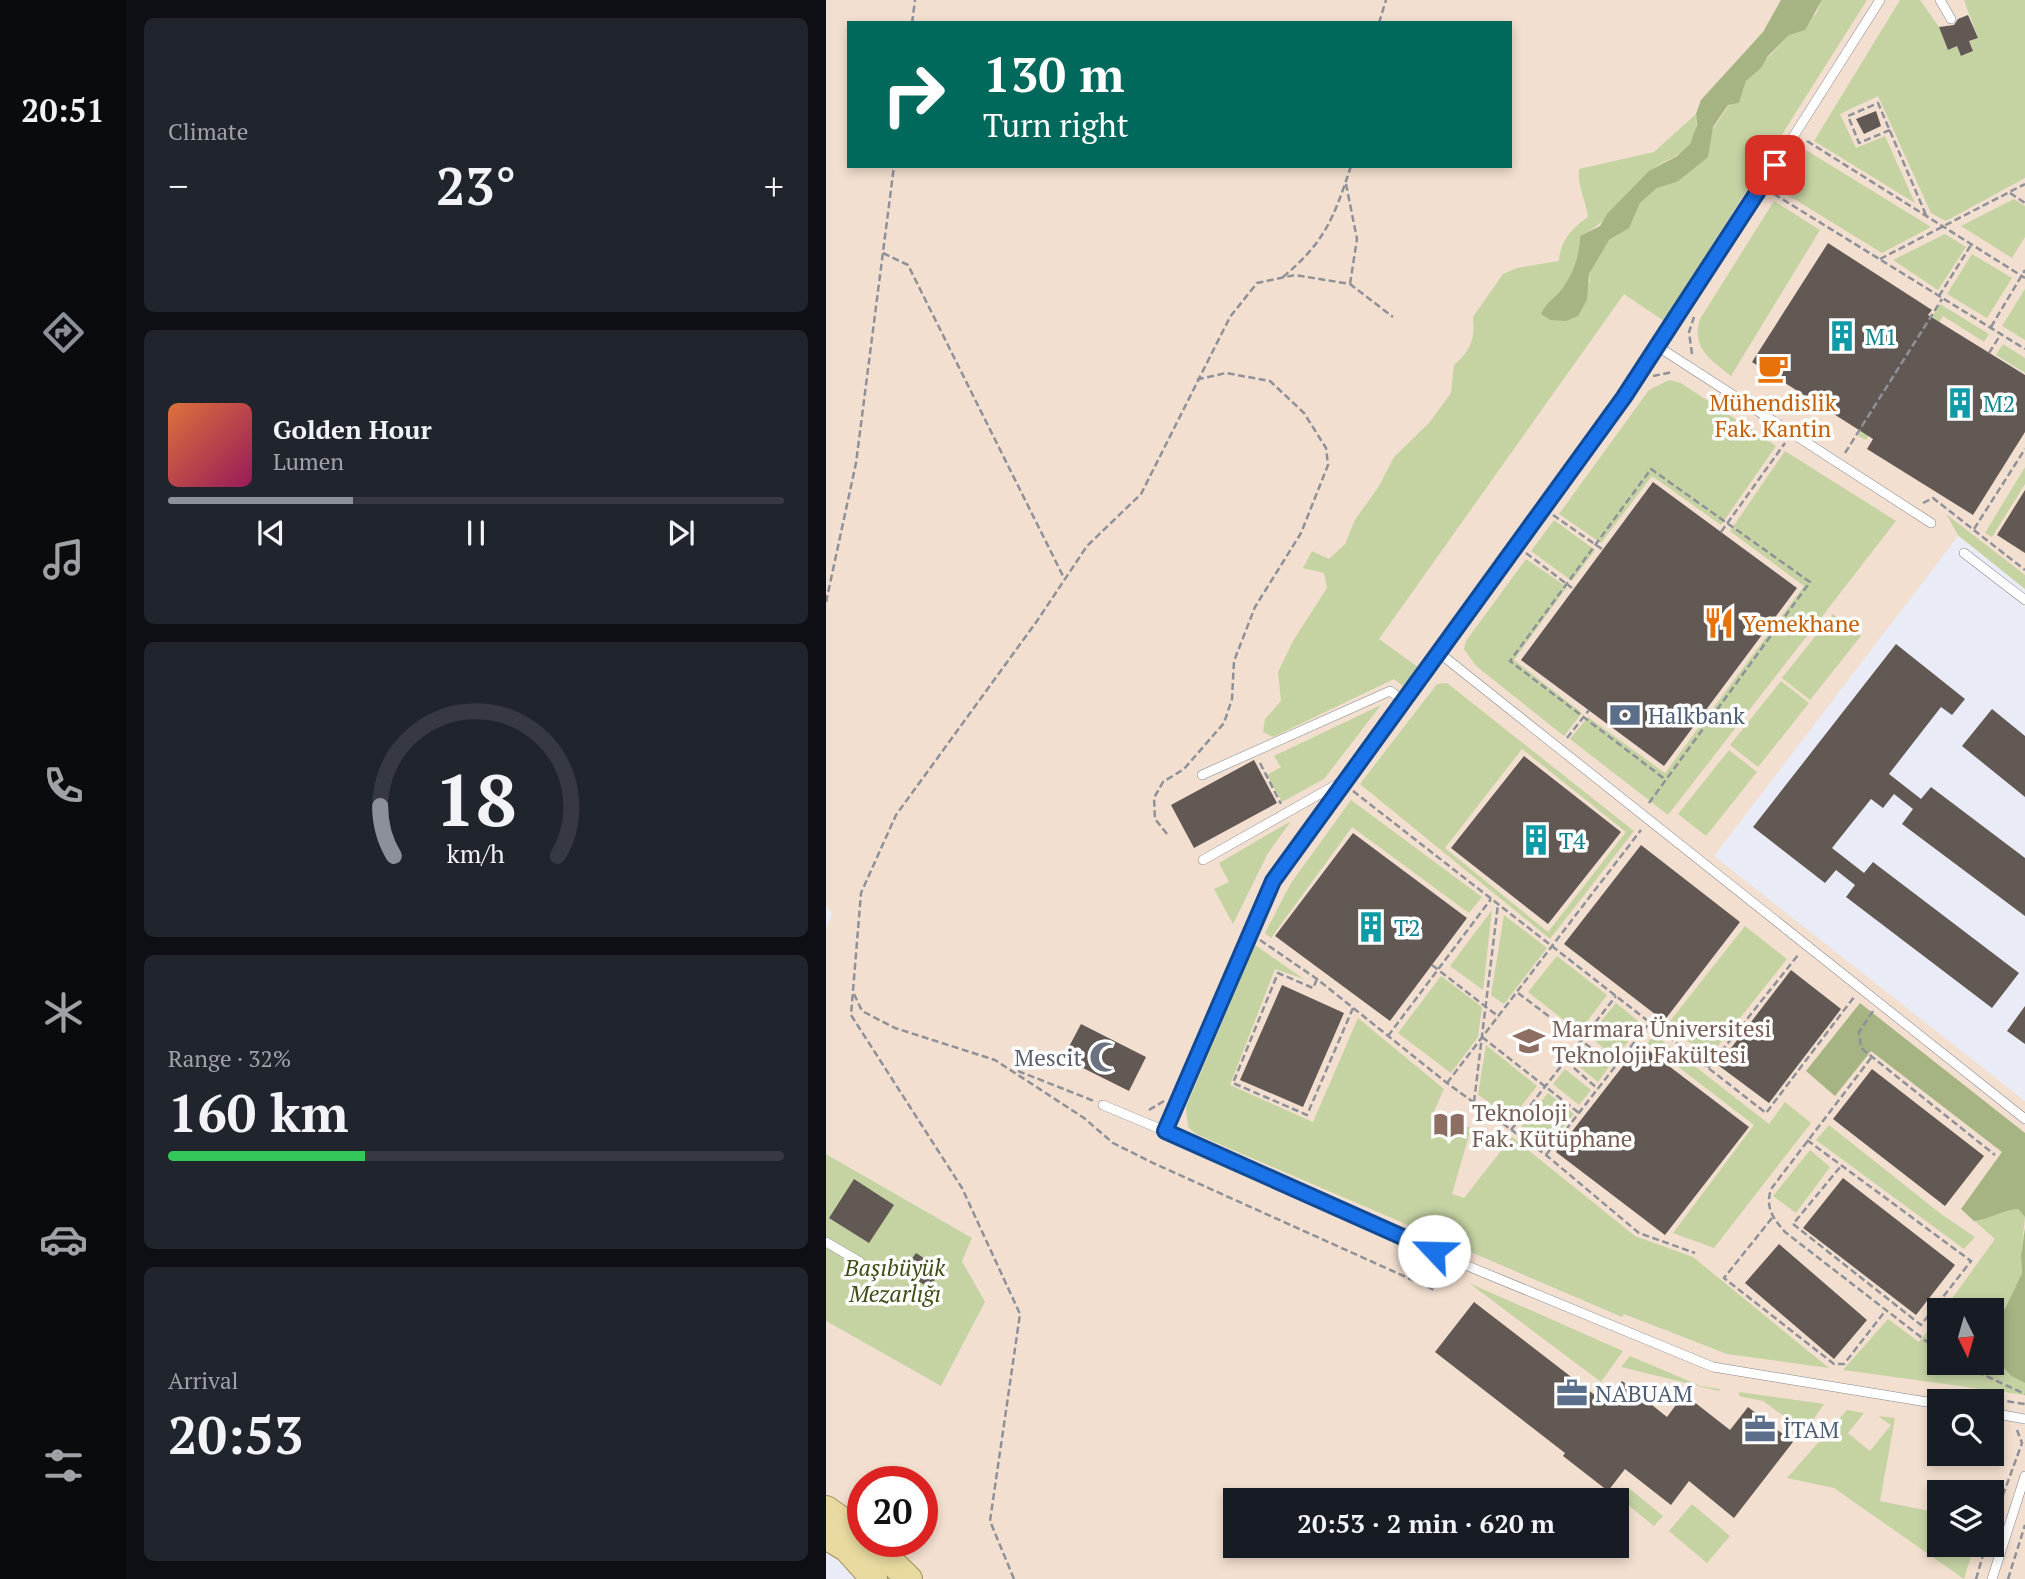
<!DOCTYPE html>
<html lang="en">
<head>
<meta charset="utf-8">
<style>
	:root { --surface:#171b24; --page:#20242c; --text:#f1f3f6; --muted:#9ea1a6; --line:#363941; --accent:#8c9099 }
	body { margin:0; font-family:"PT Serif",serif; background:var(--page); color:var(--text); height:100vh; display:flex; flex-direction:column; font-size:26px; white-space:nowrap }
	* { box-sizing:border-box; margin:0 }
	p { font-size:23px; color:var(--muted) }
	.icon { flex:none; width:38px; height:38px; fill:none; stroke:currentColor; stroke-width:2; stroke-linecap:round; stroke-linejoin:round }
	.map { position:relative; flex:1; overflow:hidden }
	.panel { display:flex; flex-direction:column; gap:18px; padding:18px; background:#0d0f14; width:700px }
	.panel>* { flex:none }
	.hud { position:absolute; left:21px; top:21px; width:665px; height:147px; border-radius:0px; box-shadow:0 4px 10px #0003; background:#00695c; color:#fff; overflow:hidden }
	.needle { width:46px; rotate:175deg }
	.controls { position:absolute; left:1101px; top:1298px; display:grid; gap:14px }
	.controls a { display:grid; place-items:center; width:77px; height:77px; border-radius:0px; background:var(--surface); box-shadow:0 4px 10px #0003; font-size:35px }
	.speed { position:absolute; left:21px; top:1466px; display:flex; gap:14px; font-size:35px; font-weight:700; text-align:center }
	.speed>* { display:grid; place-content:center; width:91px; height:91px; border-radius:50%; background:var(--surface); box-shadow:0 4px 10px #0003; line-height:1 }
	.speed .limit { border:10px solid #d22; background:#fff; color:#111 }
	.pin { position:absolute; display:grid; place-items:center; width:60px; height:60px; color:#fff; margin:-30px; border-radius:14px; box-shadow:0 4px 10px #0006 }
	.me { position:absolute; width:77px; margin:-38px; rotate:294deg; stroke-linejoin:round; filter:drop-shadow(0 0 5px #0008) }
	.turn { display:flex; align-items:center; gap:24px; height:147px; padding:0 21px; font-size:32px }
	.turn .icon { width:91px; height:91px; stroke-width:2.5 }
	.turn b { display:block; font-size:49px; line-height:60px }
	.big { font-size:52px; font-weight:800; line-height:1.1 }
	.panel .card { flex:1; display:flex; flex-direction:column; justify-content:center; gap:10px; min-width:0; padding:0 24px; border-radius:10px; background:var(--page) }
	.panel .dial { align-items:center; gap:0 }
	.dial svg { height:182px; overflow:visible; fill:none; stroke:var(--line); stroke-width:7; stroke-linecap:round; text-anchor:middle }
	.dial text { fill:var(--text); stroke:none }
	.song { display:flex; align-items:center; gap:21px }
	.cover { width:84px; height:84px; border-radius:10px; background:linear-gradient(135deg,hsl(20 70% 55%),hsl(330 70% 35%)) }
	.played { height:7px; border-radius:4px; background:linear-gradient(90deg,var(--accent) 30%,var(--line) 30%) }
	.keys { display:flex; justify-content:space-around; direction:ltr }
	.heat { display:flex; justify-content:space-between; align-items:center; font-size:38px; direction:ltr }
	.charge { height:10px; border-radius:5px; background:linear-gradient(90deg,#34c759 32%,var(--line) 0) }
	.trip { position:absolute; left:397px; top:1488px; width:406px; height:70px; border-radius:0px; background:var(--surface); box-shadow:0 4px 10px #0003; font-weight:800; line-height:70px; text-align:center }
	main { display:flex; flex:1; min-height:0 }
	.dock { display:flex; flex-direction:column; width:126px; justify-content:space-around; align-items:center; background:#090b0e; color:var(--muted) }
	.dock .icon { width:49px; height:49px }
	.dock .current { color:var(--accent) }
	.dock b { font-size:32px; color:var(--text) }
	.map>svg:first-child { display:block }
</style>
</head>
<body>
<main>
<nav class="dock">
<b>20:51</b>
<svg class="icon current" aria-label="directions" viewBox="0 0 24 24"><path d="M12 3l9 9-9 9-9-9zM9 14v-3h6M13 9l2 2-2 2"/></svg>
<svg class="icon" aria-label="music" viewBox="0 0 24 24"><path d="M9 18V5l10-2v13"/><circle cx="6" cy="18" r="3"/><circle cx="16" cy="16" r="3"/></svg>
<svg class="icon" aria-label="phone" viewBox="0 0 24 24"><path d="M5 4h4l2 5-3 2q2 4 5 5l2-3 5 2v4C11 20 4 13 5 4z"/></svg>
<svg class="icon" aria-label="climate" viewBox="0 0 24 24"><path d="M12 3v18M4 7l16 10M4 17L20 7"/></svg>
<svg class="icon" aria-label="car" viewBox="0 0 24 24"><path d="M5 17H2v-5l4-1 3-4h7l3 4 3 1v5h-3M9 17h6M6 11h13"/><circle cx="7" cy="17" r="2"/><circle cx="17" cy="17" r="2"/></svg>
<svg class="icon" aria-label="filters" viewBox="0 0 24 24"><path d="M4 7h16M4 17h16"/><circle cx="9" cy="7" r="2"/><circle cx="15" cy="17" r="2"/></svg>
</nav>
<section class="panel">
<div class="card"><p>Climate</p>
<div class="heat"><a>−</a><b class="big">23°</b><a>+</a></div>
</div>
<div class="card">
<div class="song"><i class="cover"></i><div><b>Golden Hour</b><p>Lumen</p></div></div>
<div class="played"></div>
<div class="keys"><svg class="icon" aria-label="previous" viewBox="0 0 24 24"><path d="M18 5L8 12l10 7zM5 5v14"/></svg><svg class="icon" aria-label="pause" viewBox="0 0 24 24"><path d="M8 5v14M16 5v14"/></svg><svg class="icon" aria-label="next" viewBox="0 0 24 24"><path d="M6 5l10 7-10 7zM19 5v14"/></svg></div>
</div>
<div class="card dial"><svg viewBox="0 0 100 80">
<path d="M14 69A42 42 0 1 1 86 69"/>
<path d="M14 69A42 42 0 0 1 8 47" stroke="#8c9099"/>
<text x="50" y="56" font-size="32" font-weight="700">18</text>
<text x="50" y="72" font-size="11">km/h</text>
</svg></div>
<div class="card"><p>Range · 32%</p><b class="big">160 km</b><div class="charge"></div></div>
<div class="card"><p>Arrival</p><b class="big">20:53</b></div>
</section>
<div class="map">
<svg width="1199" height="1579" viewBox="0 0 1199 1579">
	<rect width="100%" height="100%" fill="#e9ecf6"/>
	<path fill="#f2dfcf" fill-rule="evenodd" d="M0,0H1199V589L1132,536L888,856L1199,1101V1579H88L53,1542H96V1482H37V1527L0,1499V1321L115,1386L159,1302L136,1261L146,1238L0,1154V928L6,915L0,905ZM23,23H684V166H23ZM1113,1311H1166V1363H1113ZM1113,1402H1166V1454H1113ZM1113,1493H1166V1545H1113ZM410,1500H791V1545H410Z"/>
	<path fill="#c5d3a3" fill-rule="evenodd" d="M996,0H1041L838,321L798,294L553,639L592,667L577,686L568,679L447,737L437,732L439,719L455,701L452,672L467,641L501,588L498,573L477,568L486,551L503,559L519,544L529,520L553,486L568,457L603,423L625,393L628,365C645,350 649,340 647,317L677,274L691,268L733,261C734,241 746,228 762,217C760,201 751,185 753,169L828,152L870,114C871,125 870,136 863,145C852,158 834,161 822,173C797,195 785,221 754,236C754,254 747,274 737,288C728,299 722,300 716,314L724,320L764,282L763,275L770,259L783,240L802,228L814,203L831,188L851,182L903,105L913,103L920,81L963,35L990,14Z
		M1074,0H1094L1113,27L1122,50L1131,46L1136,56L1147,51L1143,41L1152,38L1138,0H1199V178L1120,221L1105,213L1052,96L1014,114L1030,148L1059,136L1089,203L988,141Z
		M980,150L1105,227L1056,253L955,191Z
		M1188,199L1199,206V237L1186,258L1135,226Z
		M948,201L994,230L905,376C884,359 865,348 874,319Z
		M1119,234L1140,247L1112,290L1067,260Z
		M1146,254L1186,278L1161,318L1121,294Z
		M1199,289V340L1176,326Z
		M1114,304L1163,334L1158,342L1117,316L1040,440L1032,436Z
		M1177,344L1199,358V373L1170,355Z
		M843,380L855,383L950,446L895,525L826,476L775,543L733,514L823,390Z
		M959,451L1070,521L842,815L744,739L762,717L839,773L978,586L904,531Z
		M1199,467V484L1166,537L1159,533Z
		M1120,514L1199,575V589L1132,535Z
		M728,520L769,550L746,581L705,551Z
		M700,559L741,587L688,660L756,713L738,736L650,666L638,649L640,641Z
		M1007,614L1035,636L984,700L956,678Z
		M955,681L983,703L932,767L904,745Z
		M621,683L808,831L724,939L534,784L611,684ZM696,749L800,832L722,932L619,848Z
		M555,705L498,779L456,802L441,775L455,767L448,756Z
		M903,750L931,772L880,836L852,814Z
		M525,800L656,897L643,913L526,827L445,938L439,933L465,883Z
		M465,821L442,853L407,924L388,889L403,882L393,863Z
		M666,910L657,990L624,966Z
		M678,915L721,948L678,1004L665,995Z
		M919,926L961,959L883,1057L841,1025Z
		M429,945L478,979L449,969L404,1085L487,1122L532,1018L618,1089L607,1113L645,1128L626,1194L638,1198L686,1137L809,1236L867,1257L1003,1368L901,1354L798,1314L796,1317L370,1134L362,1127L360,1107Z
		M731,956L781,995L753,1032L702,992Z
		M615,976L656,1007L652,1037L625,1073L572,1033Z
		M790,1003L816,1024L789,1058L763,1036Z
		M829,1035L943,1124L959,1102L985,1123L888,1248L847,1233L928,1125L821,1043Z
		M660,1045L711,1086L686,1118L652,1095Z
		M757,1047L783,1067L772,1082L746,1061Z
		M739,1069L765,1090L753,1105L727,1084Z
		M722,1093L748,1114L721,1147L695,1126Z
		M1003,1125L1115,1214L1149,1237L1138,1249L990,1140Z
		M984,1150L1004,1167L970,1213L947,1196Z
		M0,1154L146,1238L136,1261L159,1302L115,1386L0,1321Z
		M1135,1209L1148,1221C1165,1219 1176,1210 1192,1209L1199,1217L1195,1255L1196,1273L1179,1309L1166,1315V1311H1117L1169,1239Z
		M643,1283L797,1351L775,1382Z
		M1113,1316V1363H1166V1354L1185,1376L1199,1383V1395L1017,1370L1062,1319L1093,1342Z
		M804,1356L875,1386L894,1389L893,1391L795,1367Z
		M913,1392L998,1404L979,1432L937,1401L913,1396Z
		M1021,1410L1038,1413L1022,1433L1044,1451L1065,1425L1052,1416L1069,1418L1054,1501L1113,1513V1545L1148,1547L1138,1579L1008,1488L961,1478Z
		M804,1489L837,1516L828,1526L795,1499Z
		M866,1504L904,1536L881,1563L843,1531Z"/>
	<path fill="#a5b482" d="M955,0H996L979,30L963,35L942,56L935,68L920,81L913,103L902,105L887,127L882,157L851,182L831,188L814,203L803,228L783,240L763,274L761,300L752,316L740,321L724,320L715,314C722,300 728,299 736,289C747,274 754,254 754,236L774,226L781,214L823,171L851,156L864,144L871,125L870,114L875,100L937,32Z
		M1034,1003L1199,1133V1217L1192,1209C1176,1210 1165,1219 1148,1221L1135,1209L1176,1152L1045,1051L1009,1096L980,1071Z
		M1199,1228V1383L1185,1376L1166,1354V1315L1179,1309L1196,1273L1195,1255Z"/>
	<path fill="#625955" d="M1142,15L1152,38L1143,41L1147,51L1135,56L1131,46L1122,50L1113,27L1128,25L1132,19Z
		M1050,111L1055,126L1038,134L1030,119Z
		M1002,243L1106,310L1102,315L1199,375V432L1147,515L1041,449L1047,439L926,362Z
		M827,482L971,588L838,766L695,660Z
		M1199,490V553L1171,535Z
		M1070,644L1139,699L1126,715L1115,707L1063,774L1095,799L1105,787L1199,858V916L1076,824L1087,809L1068,794L1057,808L1045,799L1006,848L1038,873L1047,862L1193,973L1166,1008L1020,897L1029,885L1010,870L999,883L927,827Z
		M1166,709L1199,736V797L1136,746Z
		M698,756L795,832L722,924L625,848Z
		M428,760L451,803L368,848L345,805Z
		M527,833L641,918L564,1021L449,936Z
		M815,845L914,922L838,1021L738,944Z
		M965,970L1015,1009L943,1103L892,1065Z
		M456,985L518,1013L477,1107L414,1080Z
		M1199,1006V1044L1181,1031Z
		M255,1024L320,1057L303,1091L237,1058Z
		M814,1044L923,1127L839,1235L730,1152Z
		M1046,1069L1158,1156L1119,1206L1007,1119Z
		M1017,1178L1129,1265L1090,1315L977,1228Z
		M28,1179L68,1205L43,1243L3,1218Z
		M953,1244L1041,1320L1008,1359L919,1283Z
		M90,1253L116,1270L103,1288L77,1271Z
		M648,1302L779,1403L796,1381L841,1417L858,1394L904,1430L922,1407L967,1442L908,1518L863,1481L845,1505L799,1469L782,1491L737,1456L739,1453L609,1352Z"/>
	<g fill="none" stroke-linecap="round" stroke-linejoin="round">
		<defs>
			<path id="service" d="M1054,0L870,290L798,397L447,881L339,1131L632,1262L887,1367L1113,1404
				M1114,0L1125,19
				M831,346L1105,523
				M1138,553L1199,600
				M612,652L1199,1119
				M376,775L564,691L577,700
				M377,860L515,782
				M277,1105L339,1131
				M0,1242L34,1262
				M1166,1413L1199,1419
				M1166,1579L1199,1476"/>
			<path id="primary" d="M0,1509L37,1535
				M0,1536L21,1549L48,1579
				M45,1542L83,1579"/>
		</defs>
		<use href="#service" stroke="#81848d" stroke-width="10"/>
		<use href="#primary" stroke="#9e8e52" stroke-width="28"/>
		<path stroke="#8f9198" stroke-width="2.5" stroke-dasharray="7 3.5" stroke-linecap="butt" d="M86,23L89,0
			M553,23L560,0
			M1064,130L1033,143L1022,116L1052,103L1100,215
			M981,141L1199,278
			M520,184L531,239L524,284
			M1184,193L1199,203
			M948,194L1199,349
			M57,253L82,265L239,580
			M1054,259L1199,184
			M457,277C500,241 508,217 525,166
			M1113,296L1145,245
			M1165,327L1199,270
			M1163,353L1175,334
			M866,354L863,332L868,317
			M827,376L847,372
			M1019,453L1116,299
			M1097,503L1107,498L1199,570
			M727,515L776,549
			M1148,529L1199,449
			M895,532L959,443
			M700,553L746,588
			M0,602L30,463L68,166
			M741,738L763,710
			M434,763L455,804
			M527,791L940,1113L1028,997
			M823,803L984,582L825,469L684,661L840,780
			M341,834L329,819L328,798L337,782L358,769L398,723L406,699L408,661L429,607L475,533L502,465L500,448L478,413L444,381L400,373L369,380
			M434,940L491,979L621,1083L720,1155L813,1233L869,1253
			M606,965L673,1017
			M491,979L487,988L452,973L407,1083L481,1115L527,1008
			M692,993L789,1066
			M28,994L36,1011L69,1028L169,1060L258,1118L287,1143L327,1163L611,1291
			M1047,1011L1033,1032L1035,1048L1169,1155
			M562,1036L665,899
			M656,1037L753,1113
			M1045,1058L945,1189C939,1208 947,1218 959,1232L1113,1351
			M740,1061L772,1089
			M882,1068L972,955
			M192,1071L268,1101
			M621,1083L815,830
			M648,1102L672,904
			M323,1110L338,1101
			M685,1130L790,996
			M981,1140L1145,1261L1095,1325L967,1224L1015,1166
			M720,1155L824,1022
			M946,1218L898,1278L1008,1364H1018L1060,1310
			M1132,1363L1199,1394
			M1119,1392L1199,1404
			M1166,1525L1196,1443L1191,1430
			M188,1579L164,1521L194,1314L136,1188L25,1015L35,893L70,815L211,621L261,546L315,494L404,317L431,283L469,275L524,284L567,317
			M1150,1579L1160,1545
			M1182,1579L1199,1525"/>
		<use href="#service" stroke="#fff" stroke-width="9"/>
		<use href="#primary" stroke="#e8d9a0" stroke-width="26"/>
	</g>
	<g fill="none" stroke-linecap="round" stroke-linejoin="round">
		<defs>
			<path id="route" d="M608,1251L339,1131L447,881L798,397L949,165"/>
		</defs>
		<use href="#route" stroke="#114b97" stroke-width="18"/>
		<use href="#route" stroke="#1a73e8" stroke-width="12"/>
	</g>
	<defs>
		<symbol id="building-bare" viewBox="-9 -9 18 18"><path d="M-4-6H4V6H1V3H-1V6H-4ZM-2.5-4.3h1.7v1.8h-1.7ZM.8-4.3h1.7v1.8H.8ZM-2.5-1h1.7V.8h-1.7ZM.8-1h1.7V.8H.8Z" fill="#0f9aa8" stroke="#fff" stroke-width="2.5" paint-order="stroke"/></symbol>
		<symbol id="cafe-bare" viewBox="-9 -9 18 18"><path d="M-5.5-4.5H6V0H3Q3 3.5 0 3.5H-2.5Q-5.5 3.5-5.5 0ZM3-3.2v2h1.7v-2ZM-6 4.5H4V6H-6Z" fill="#e8710a" stroke="#fff" stroke-width="2.5" paint-order="stroke"/></symbol>
		<symbol id="restaurant-bare" viewBox="-9 -9 18 18"><path d="M-5-6h1v4h1v-4h1v4h1v-4h1v5L-1.5 .5V6h-2V.5L-5-1ZM5-6V6H3V1.5H1.5Q1.5-4 5-6Z" fill="#e8710a" stroke="#fff" stroke-width="2.5" paint-order="stroke"/></symbol>
		<symbol id="bank-bare" viewBox="-9 -9 18 18"><path d="M-6-4H6V4H-6ZM0-2.3a2.3 2.3 0 1 0 0 4.6a2.3 2.3 0 1 0 0-4.6Z" fill="#5c6f8a" stroke="#fff" stroke-width="2.5" paint-order="stroke"/></symbol>
		<symbol id="university-bare" viewBox="-9 -9 18 18"><path d="M0-5L7-2L0 1L-7-2ZM-4 1L0 2.5L4 1V4Q0 6-4 4Z" fill="#8d6e63" stroke="#fff" stroke-width="2.5" paint-order="stroke"/></symbol>
		<symbol id="mosque-bare" viewBox="-9 -9 18 18"><path d="M3.5-4.9A6 6 0 1 0 3.5 4.9A5 5 0 1 1 3.5-4.9Z" fill="#6b7280" stroke="#fff" stroke-width="2.5" paint-order="stroke"/></symbol>
		<symbol id="library-bare" viewBox="-9 -9 18 18"><path d="M-6-4Q-3-5.5-.7-3.5V5Q-3 3-6 4ZM6-4Q3-5.5 .7-3.5V5Q3 3 6 4Z" fill="#8d6e63" stroke="#fff" stroke-width="2.5" paint-order="stroke"/></symbol>
		<symbol id="office-bare" viewBox="-9 -9 18 18"><path d="M-6-3h4V-5.5h4V-3h4V5H-6ZM-1-4.5V-3h2v-1.5ZM-6 0V1H6V0Z" fill="#5c6f8a" stroke="#fff" stroke-width="2.5" paint-order="stroke"/></symbol>
	</defs>
	<g fill-rule="evenodd">
		<use href="#building-bare" x="994" y="314" width="44" height="44"/>
		<use href="#cafe-bare" x="925" y="346" width="44" height="44"/>
		<use href="#building-bare" x="1112" y="381" width="44" height="44"/>
		<use href="#restaurant-bare" x="871" y="601" width="44" height="44"/>
		<use href="#bank-bare" x="777" y="693" width="44" height="44"/>
		<use href="#building-bare" x="688" y="818" width="44" height="44"/>
		<use href="#building-bare" x="523" y="905" width="44" height="44"/>
		<use href="#university-bare" x="681" y="1019" width="44" height="44"/>
		<use href="#mosque-bare" x="257" y="1035" width="44" height="44"/>
		<use href="#library-bare" x="601" y="1103" width="44" height="44"/>
		<use href="#office-bare" x="724" y="1371" width="44" height="44"/>
		<use href="#office-bare" x="912" y="1407" width="44" height="44"/>
	</g>
	<g text-anchor="middle" dominant-baseline="central" stroke-width="7" stroke-linejoin="round" paint-order="stroke">
		<g font-size="23" fill="#0d838f" stroke="#fff" text-anchor="start">
			<text x="1039" y="336">M1</text>
			<text x="1157" y="403">M2</text>
			<text x="733" y="840">T4</text>
			<text x="568" y="927">T2</text>
		</g>
		<g font-size="23" fill="#c56008" stroke="#fff">
			<text x="947" y="402">Mühendislik<tspan x="947" dy="26">Fak. Kantin</tspan></text>
			<text x="916" y="623" text-anchor="start">Yemekhane</text>
		</g>
		<g font-size="23" fill="#4e5e75" stroke="#fff" text-anchor="start">
			<text x="822" y="715">Halkbank</text>
			<text x="769" y="1393">NABUAM</text>
			<text x="957" y="1429">İTAM</text>
		</g>
		<g font-size="23" fill="#785e54" stroke="#fff" text-anchor="start">
			<text x="726" y="1028">Marmara Üniversitesi<tspan x="726" dy="26">Teknoloji Fakültesi</tspan></text>
			<text x="646" y="1112">Teknoloji<tspan x="646" dy="26">Fak. Kütüphane</tspan></text>
		</g>
		<g font-size="23" fill="#5b616d" stroke="#fff" text-anchor="end">
			<text x="256" y="1057">Mescit</text>
		</g>
		<g font-size="23" font-style="italic" fill="#414e16" stroke="#fff">
			<text x="69" y="1267">Başıbüyük<tspan x="69" dy="26">Mezarlığı</tspan></text>
		</g>
	</g>
</svg>
<div class="controls">
<a><svg class="needle" viewBox="-14 -14 28 28"><path d="M0-13l5 13h-10z" fill="#e53935"/><path d="M0 13l5-13h-10z" fill="#9ea1a6"/></svg></a>
<a><svg class="icon" aria-label="search" viewBox="0 0 24 24"><circle cx="10" cy="10" r="6"/><path d="M15 15l6 6"/></svg></a>
<a><svg class="icon" aria-label="layers" viewBox="0 0 24 24"><path d="M12 4l9 5-9 5-9-5zM3 14l9 5 9-5"/></svg></a>
</div>
<div class="speed"><div class="limit">20</div></div>
<div class="pin" style="left:949px;top:165px;background:#d93025"><svg class="icon" aria-label="arrive" viewBox="0 0 24 24"><path d="M6 21V4h12l-3 4 3 4H6"/></svg></div>
<svg class="me" style="left:608px;top:1251px" viewBox="-20 -20 40 40"><circle r="19" fill="#fff"/><path d="M0-13L10 11 0 6-10 11z" fill="#1a73e8"/></svg>
<div class="trip">20:53 · 2 min · 620 m</div>
<div class="hud">
<div class="turn"><svg class="icon" aria-label="right" viewBox="0 0 24 24"><path d="M7 20v-9h11M14 6l5 5-5 5"/></svg><div><b>130 m</b>Turn right</div></div>
</div>
</div>
</main>
</body>
</html>
